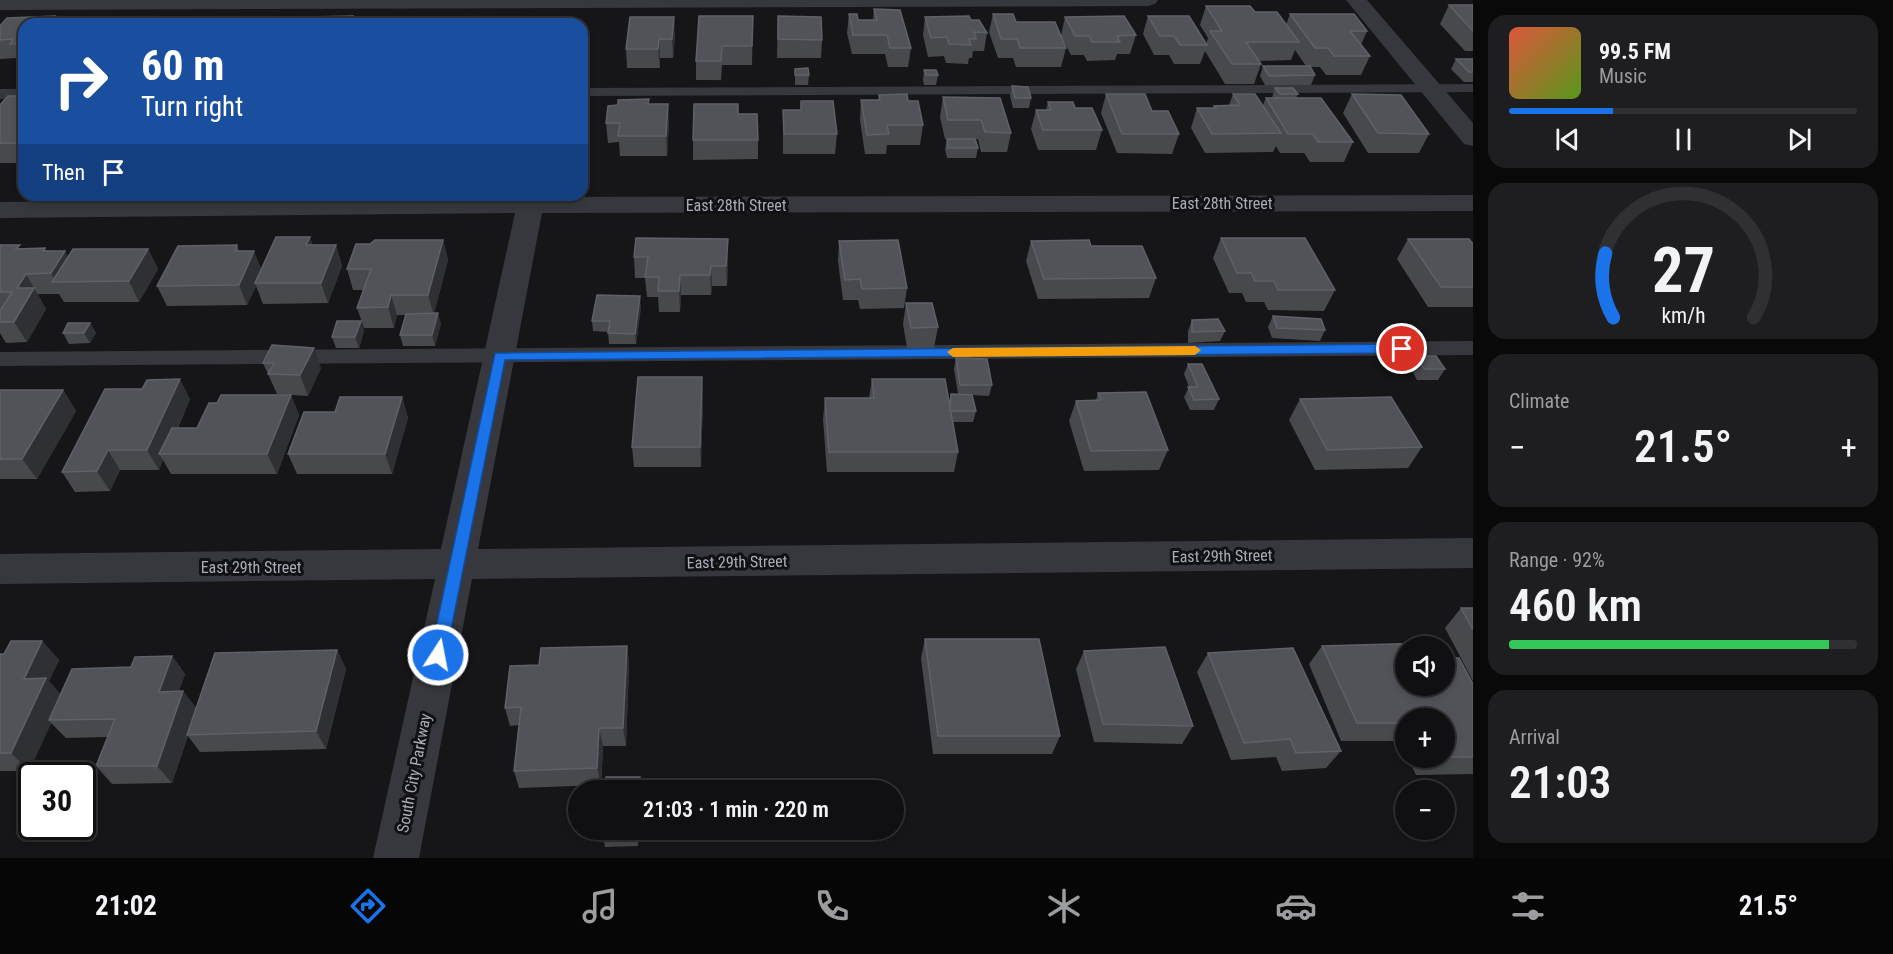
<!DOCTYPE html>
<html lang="en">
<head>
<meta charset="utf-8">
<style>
	:root { --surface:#101012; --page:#1e1e20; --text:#f1f3f6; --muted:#9c9d9f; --line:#303032; --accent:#1a73e8 }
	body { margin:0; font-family:"Roboto Condensed",sans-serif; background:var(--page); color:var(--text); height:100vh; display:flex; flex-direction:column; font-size:22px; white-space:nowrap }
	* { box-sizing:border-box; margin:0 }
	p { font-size:20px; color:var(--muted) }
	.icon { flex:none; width:33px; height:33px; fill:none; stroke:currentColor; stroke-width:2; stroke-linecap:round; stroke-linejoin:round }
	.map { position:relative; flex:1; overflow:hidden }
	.panel { display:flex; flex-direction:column; gap:15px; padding:15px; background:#09090a; width:420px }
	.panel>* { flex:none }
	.hud { position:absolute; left:18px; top:18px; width:570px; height:183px; border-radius:18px; box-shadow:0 3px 9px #0003,0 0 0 2px var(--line); background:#1a4fa0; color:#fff; overflow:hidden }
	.fabs { position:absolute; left:1395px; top:636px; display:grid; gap:12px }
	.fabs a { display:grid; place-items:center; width:60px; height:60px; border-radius:50%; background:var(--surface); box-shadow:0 3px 9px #0003,0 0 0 2px var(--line); font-size:30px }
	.speed { position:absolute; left:18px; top:762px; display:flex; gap:12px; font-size:30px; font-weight:700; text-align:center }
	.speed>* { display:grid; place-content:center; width:78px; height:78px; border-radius:50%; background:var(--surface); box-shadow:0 3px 9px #0003,0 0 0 2px var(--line); line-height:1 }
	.speed .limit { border:3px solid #111; border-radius:9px; background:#fff; color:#111 }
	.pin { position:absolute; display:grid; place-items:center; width:51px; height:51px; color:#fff; margin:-26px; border:3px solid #fff; border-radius:50%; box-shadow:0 2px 6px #0007 }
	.me { position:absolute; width:66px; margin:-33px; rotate:11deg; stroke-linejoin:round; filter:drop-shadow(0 0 4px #0008) }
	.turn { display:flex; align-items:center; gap:21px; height:126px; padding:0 24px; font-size:27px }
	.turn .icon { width:78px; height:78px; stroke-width:2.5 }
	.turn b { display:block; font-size:42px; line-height:51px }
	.then { display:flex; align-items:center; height:57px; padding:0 24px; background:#0003; gap:12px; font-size:22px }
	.big { font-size:45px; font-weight:600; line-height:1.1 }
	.panel .card { flex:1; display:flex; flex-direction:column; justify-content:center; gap:9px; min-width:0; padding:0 21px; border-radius:18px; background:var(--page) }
	.panel .dial { align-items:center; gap:0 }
	.dial svg { height:156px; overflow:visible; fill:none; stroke:var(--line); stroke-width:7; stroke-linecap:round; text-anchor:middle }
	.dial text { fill:var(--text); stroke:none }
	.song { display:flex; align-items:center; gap:18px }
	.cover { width:72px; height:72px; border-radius:9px; background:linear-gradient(135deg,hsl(10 70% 55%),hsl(90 70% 35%)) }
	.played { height:6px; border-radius:3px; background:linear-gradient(90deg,var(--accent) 30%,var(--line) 30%) }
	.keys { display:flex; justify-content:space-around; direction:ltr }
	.heat { display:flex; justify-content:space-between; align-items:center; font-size:33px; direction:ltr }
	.charge { height:9px; border-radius:4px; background:linear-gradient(90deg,#34c759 92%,var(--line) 0) }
	.trip { position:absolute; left:568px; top:780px; width:336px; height:60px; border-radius:30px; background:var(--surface); box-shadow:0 3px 9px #0003,0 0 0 2px var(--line); font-weight:600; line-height:60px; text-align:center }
	.menu { display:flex; height:96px; justify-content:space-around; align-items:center; background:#060607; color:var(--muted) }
	.menu .icon { width:42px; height:42px }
	.menu .selected { color:var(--accent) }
	.menu b { font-size:27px; color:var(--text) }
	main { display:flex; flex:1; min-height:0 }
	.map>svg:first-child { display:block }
</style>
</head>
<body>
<main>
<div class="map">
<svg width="1473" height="858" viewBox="0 0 1473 858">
	<rect width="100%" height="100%" fill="#161618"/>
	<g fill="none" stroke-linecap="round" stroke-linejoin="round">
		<path fill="#37383d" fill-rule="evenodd" d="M1473,84V92L582,96V88Z
			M0,89H24V99H0Z
			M1473,341V355L0,366V352Z"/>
		<path fill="#37383d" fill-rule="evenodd" d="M0,0H1158L1155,4L1148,6L0,10Z
			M1346,0H1367L1473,123V146L1464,144Z
			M519,195H545V197L1473,195V211L542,213L478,549L1473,538V568L472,579L419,858H373L435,579L0,584V554L441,549L515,213L0,218V202L518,197Z"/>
	</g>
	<path fill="#47494d" d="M1449,5H1473V51H1465L1440,24Z
		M1206,6L1255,12L1286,25L1290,14L1367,31L1361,45L1370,56L1361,75H1326L1320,67H1310L1315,75L1311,85H1265L1260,76L1263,66H1306L1295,50L1291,60L1258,61L1261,64L1254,84H1225L1205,51L1200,64H1174L1169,55H1154L1143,34L1148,16L1206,44L1208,38L1200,25Z
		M874,9L911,48L908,67H888L885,54H852L847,33L849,14L858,20H873Z
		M993,14L1016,22L1066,48L1061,67H1016L1013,58H998L989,32Z
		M55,16L58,24H24V62L20,63L17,58L0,59V26Z
		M753,16L752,65H722L721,80H696V61Z
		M778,16L822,40L821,58H777Z
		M925,17L971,20L987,33L984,51H973L972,58H969L968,64L946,63L944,56L928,57L923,35Z
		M1065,17L1136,35L1130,54H1117L1115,60L1087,61L1084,55H1071L1061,36Z
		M675,35L673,58H660V68H627L626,49Z
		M1456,59H1473V82H1464L1451,69Z
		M795,69L809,75L808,85H795Z
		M924,70L938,75L936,85H924L923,80Z
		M1012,86L1031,98L1029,108H1013L1010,96Z
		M1275,88L1298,94L1296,98L1353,142L1344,162H1310L1304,153H1280L1276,146L1273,152L1205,153L1191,128L1197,108H1213L1214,106L1229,105L1233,94L1263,105L1266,98H1272Z
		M1106,94L1152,111L1179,134L1172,154L1117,153L1101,113Z
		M1352,94L1429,134L1419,153H1368L1343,113Z
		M879,95L908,101L923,125L920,145H887L886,154H865L860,120L861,100H878Z
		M24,96V163H0V105Z
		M943,97L1011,133L1007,152H981L978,139H976L978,148L976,158H947L945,149L947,139H945L940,117Z
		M649,99V104L669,124L667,156H620L619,142L608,143L606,123L618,105Z
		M801,101L837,134L835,154H783V110H801Z
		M1048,102L1075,108L1102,130L1096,150H1038L1031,129L1036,110H1046Z
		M738,114L758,140V159L693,160V140Z
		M1221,238L1335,290L1324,311L1268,310L1264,302H1246L1242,293H1229L1213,258Z
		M1408,239L1473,244V307H1428L1397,259Z
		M443,240L448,260L434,313L441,324L435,346H403L400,335L406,315H397L394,328H364L357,308L364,290H353L347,269L370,244Z
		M839,241L907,288L904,308L860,309L858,300H843L838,261Z
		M1031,241L1091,246L1156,278L1149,298L1038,299L1026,261Z
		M0,245L22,249L45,248L47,251H65L68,257L148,249L158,269L139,302H64L59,294H38V295L46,309L27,342L6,343L0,333Z
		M237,245L239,251L261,269L313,245H336L342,266L328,303L263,304L256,286L247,305L167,306L157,286Z
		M634,257L728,259L727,286H712L711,295H681L680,312H659L658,297H647L645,278H635Z
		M906,303L938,327L934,348H907L903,324Z
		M641,307L636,344H609L608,332L593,331L592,321Z
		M1273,316L1325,330L1320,341L1272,338L1268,327Z
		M1192,320L1225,331L1220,341L1188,343V331Z
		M361,321L364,331L359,348H336L332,337Z
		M90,323L96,333L90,343L69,344L63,333Z
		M272,345L321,368L308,396L277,394L263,363Z
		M1416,356L1445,369L1438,380H1417L1410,367Z
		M956,358L992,385L989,396L972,395L976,411L973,422H953L958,452L954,472H827L823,419L825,398H869L872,379L949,402L951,394H958L954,369Z
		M1188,364L1219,399L1214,410H1190L1184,397L1189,387L1184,374Z
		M0,390H63L76,411L37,479H0Z
		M1098,393L1168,450L1159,470L1084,471L1069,421L1076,401L1096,400Z
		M291,395L299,415L277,474H171L163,460L159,470H120L110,491L75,492L62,472L190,399L178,428H197L217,403Z
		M402,397L408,418L392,474H297L288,454L335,412Z
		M703,398L701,467H634L632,447Z
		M1300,399L1422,447L1408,468L1315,470L1289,420Z
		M1461,608H1473V681L1445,628Z
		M925,639L1060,736L1052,754H933L921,658Z
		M42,641L59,660L49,681L60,694L131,667L172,656L185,674L179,691H183L196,708L337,650L346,669L326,749L200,752L188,736L172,783L112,784L96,766L108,737L66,738L51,723L29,771H0V654H4Z
		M627,646L629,664L626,746H603L601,785L519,788L514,771L519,725L510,726L505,708L539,665Z
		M1322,646H1406L1473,684V774L1416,775L1408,758H1444V718H1406V751L1400,741H1341L1309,664Z
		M1084,651L1193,726L1182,744L1094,742L1076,669Z
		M1208,653L1341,751L1326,768L1282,771L1276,757L1231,760L1197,672Z
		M603,830H639L638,846L605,847L603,838Z"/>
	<path fill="#2f3033" d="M55,16L58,24H49Z
		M353,16L355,24H350Z
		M674,17L675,35L673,58L672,39Z
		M287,18L289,24H284Z
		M659,39L660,58V68L658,49Z
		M668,104L669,124L667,156L666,136Z
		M310,237L317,257L306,245Z
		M728,239V259L727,286L726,266Z
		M443,240L448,260L434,315L428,295Z
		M336,245L342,266L328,303L321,283Z
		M45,248L55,266L65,251L76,271L56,282L51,273L43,251Z
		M148,249L158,269L139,302L129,281Z
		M254,251L262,271L255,283L256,286L247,305L239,285Z
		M711,266L712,286L711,295L710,275Z
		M26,274L46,309L27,342L14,322L17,288Z
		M680,275L681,295L680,312L679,291Z
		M391,295L397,315L394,328L388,307Z
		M640,296L641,307L636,344L635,334Z
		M438,313L441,324L435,346L432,335Z
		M361,321L364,331L359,348L355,337Z
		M90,323L96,333L90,343L84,333Z
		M314,348L321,368L308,396L300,375Z
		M702,377L703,398L701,467L700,447Z
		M180,379L190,399L166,454H159L163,460L159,470L147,450Z
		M63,390L76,411L37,479L22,459Z
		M291,395L299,415L277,474L267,454Z
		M402,397L408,418L392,474L385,454Z
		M108,450L120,470L110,491L97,471Z
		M42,641L59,660L49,681L63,697L49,720L51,723L29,771L11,753L24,679Z
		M627,646L629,664L626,746L623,728Z
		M337,650L346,669L326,749L316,731Z
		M172,656L185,674L172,710L159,692Z
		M183,691L197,709L187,735L188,736L172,783L157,766Z
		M599,728L603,746L601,785L597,768Z
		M637,830H639L638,846L637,837Z"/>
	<path fill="#525359" stroke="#5f6168" stroke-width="1.5" d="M1449,5H1473V31Z
		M1206,6H1250L1255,12H1277L1299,42H1246L1261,64H1232L1210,31H1222Z
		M874,9L900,10L911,48H890L887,35H853L849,14H857L858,20H877Z
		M993,14H1013L1016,22H1055L1066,48H1020L1017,39H1001Z
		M1290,14H1354L1367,31H1350L1370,56H1334L1328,48H1315Z
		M55,16L49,24H24V43L10,44L13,39L0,40V26L7,18Z
		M353,16L350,24H305L308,17Z
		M699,16H753L752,46H722L721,61H696Z
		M778,16L821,17L822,40L778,39Z
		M969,16L971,20H979L987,33L974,32L976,39H969L971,45L949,44L947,37L931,38L925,17Z
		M1124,16L1136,35L1117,36L1120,42H1092L1089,36H1075L1065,17Z
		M1148,16H1189L1207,45H1180L1174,36H1160Z
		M456,17H500L498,24H441L442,21H454Z
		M630,17H674L672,39H659L658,49H626Z
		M287,18L284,24H226L229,19Z
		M77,19H120L117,21H128L126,24H73Z
		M160,20H215L212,24H156Z
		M1456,59H1473V72H1469Z
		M1263,66H1310L1315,75L1269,76Z
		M808,68L809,75H795V69Z
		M924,70H936L938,75H926Z
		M1012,86L1028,87L1031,98H1015Z
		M1275,88H1293L1298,94H1280Z
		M907,94L908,101H918L923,125H887L889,134L867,135L861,100H880L879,95Z
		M1106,94H1145L1152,111H1168L1179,134H1122Z
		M1233,94H1255L1281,133L1212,134L1197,108H1216L1214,106L1240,105Z
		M1352,94L1401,95L1429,134L1378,133Z
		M8,96H24V108L23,109H24V143H0V105Z
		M943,97L1000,98L1011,133L985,132L981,120H948Z
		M1266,98H1321L1353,142H1318L1313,134H1288Z
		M649,99L648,104H668L666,136H618L620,123H606L608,106L618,105V100Z
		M801,101H833L837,134H784L783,110H801Z
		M1048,102H1073L1075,108H1092L1102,130H1043L1036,110H1051Z
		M694,104H738V114H757L758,140H693Z
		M947,139H975L978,148H948Z
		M276,237H310L306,245H336L321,283H255Z
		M636,238L728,239L726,266H711L710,275H680L679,291H658L659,277H645L648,257H634Z
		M1221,238H1305L1335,290H1278L1274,281H1255L1251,273H1237Z
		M1408,239H1469L1473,244V287H1441Z
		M375,240H443L428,295H391L388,307L357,308L371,269H347L356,244H370Z
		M898,240L907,288L862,289L860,279L845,280L839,241Z
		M1089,240L1091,246H1142L1156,278L1044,279L1031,241Z
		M0,245H20L16,249L45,248L43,251H65L51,273L26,274L17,288H34L14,322H0V311L12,292H0Z
		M237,245L235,251H254L239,285L157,286L178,246Z
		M73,249H148L129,281L52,282Z
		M597,295L640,296L635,334L608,333L610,321H592Z
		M906,303H932L938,327L911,328Z
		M438,313L432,335H400L406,314Z
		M1273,316L1321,319L1325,330L1277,328Z
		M1218,319L1225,331L1192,332V320Z
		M337,321H361L355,337H332Z
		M68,323H90L84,333H63Z
		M272,345L314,348L300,375L268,374L274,363H263Z
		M1416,356H1436L1445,369H1424Z
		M956,358L987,359L992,385H960Z
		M1188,364H1202L1219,399L1194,400L1188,387H1198Z
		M638,377H702L700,447H632Z
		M180,379L147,450H108L97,471L62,472L105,389H142L147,380Z
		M872,379H945L958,452H829L825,398H874Z
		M0,390H63L22,459H0Z
		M1146,392L1168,450L1091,451L1076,401L1101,400L1098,393Z
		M951,394L972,395L976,411H950Z
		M221,395H291L267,454H159L172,428H197L209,403H217Z
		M340,397H402L385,454H288L304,412H335Z
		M1391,397L1422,447L1327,450L1300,399Z
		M1461,608H1473V630Z
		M925,639H1039L1060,736H938Z
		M11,641H42L24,679L46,678L11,753H0V654H4Z
		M1428,643L1429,646H1406V686H1444V658H1459L1473,684V757H1444V718H1406V723H1357L1322,646Z
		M627,646L623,728H599L597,768L514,771L521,707L505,708L510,666L539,665L541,648Z
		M1165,647L1193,726L1103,724L1084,651Z
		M1293,648L1341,751L1296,753L1290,739L1244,743L1208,653Z
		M337,650L316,731L187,735L215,653Z
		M172,656L159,692L183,691L157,766H96L115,719L49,720L72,669L131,667L135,657Z
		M606,777H640L639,790H606Z
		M603,830H637V837L603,838Z"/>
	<path fill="#1a73e8" stroke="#114b97" stroke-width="1.5" d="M1402,344L1408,349L1402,353L505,360L446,655L443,660L438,662L432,660L430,655L495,353Z"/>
	<path fill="#f59e0b" d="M1195,346L1201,350L1195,355L953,357L947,352L953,348Z"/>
	<g text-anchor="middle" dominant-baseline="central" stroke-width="6" stroke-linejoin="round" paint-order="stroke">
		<g font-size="16" fill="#a8adb8" stroke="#111113">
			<text x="1222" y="203">East 28th Street</text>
			<text x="736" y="205">East 28th Street</text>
			<text transform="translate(1222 556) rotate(-1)">East 29th Street</text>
			<text transform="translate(737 562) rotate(-1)">East 29th Street</text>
			<text x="251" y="567">East 29th Street</text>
			<text transform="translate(414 773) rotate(-79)">South City Parkway</text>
		</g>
	</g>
</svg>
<div class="fabs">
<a><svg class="icon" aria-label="sound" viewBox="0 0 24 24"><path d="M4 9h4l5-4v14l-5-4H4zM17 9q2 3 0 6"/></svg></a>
<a>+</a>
<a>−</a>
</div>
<div class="speed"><div class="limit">30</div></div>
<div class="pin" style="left:1402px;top:349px;background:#d93025"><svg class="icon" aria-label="arrive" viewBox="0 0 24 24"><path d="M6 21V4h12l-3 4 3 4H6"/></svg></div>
<svg class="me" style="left:438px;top:655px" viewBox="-20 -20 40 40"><circle r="17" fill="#1a73e8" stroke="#fff" stroke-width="3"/><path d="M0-11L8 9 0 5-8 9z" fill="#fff"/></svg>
<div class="trip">21:03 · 1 min · 220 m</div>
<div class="hud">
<div class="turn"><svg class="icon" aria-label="right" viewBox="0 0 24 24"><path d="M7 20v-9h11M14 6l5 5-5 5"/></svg><div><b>60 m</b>Turn right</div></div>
<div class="then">Then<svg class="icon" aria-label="arrive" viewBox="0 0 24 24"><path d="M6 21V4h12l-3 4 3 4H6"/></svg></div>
</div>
</div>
<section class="panel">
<div class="card">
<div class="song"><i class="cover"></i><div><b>99.5 FM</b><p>Music</p></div></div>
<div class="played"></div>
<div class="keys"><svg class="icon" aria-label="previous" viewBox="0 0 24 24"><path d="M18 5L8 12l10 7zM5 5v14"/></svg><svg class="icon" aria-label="pause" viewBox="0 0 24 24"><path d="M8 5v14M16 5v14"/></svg><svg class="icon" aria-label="next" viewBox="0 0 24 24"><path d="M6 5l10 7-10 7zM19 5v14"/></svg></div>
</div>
<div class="card dial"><svg viewBox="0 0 100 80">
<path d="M14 69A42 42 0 1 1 86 69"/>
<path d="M14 69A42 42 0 0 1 10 36" stroke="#1a73e8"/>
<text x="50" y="56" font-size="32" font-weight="700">27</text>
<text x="50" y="72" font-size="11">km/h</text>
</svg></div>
<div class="card"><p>Climate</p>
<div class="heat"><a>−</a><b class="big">21.5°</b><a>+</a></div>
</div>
<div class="card"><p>Range · 92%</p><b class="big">460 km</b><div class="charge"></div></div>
<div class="card"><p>Arrival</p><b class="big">21:03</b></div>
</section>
</main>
<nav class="menu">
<b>21:02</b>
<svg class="icon selected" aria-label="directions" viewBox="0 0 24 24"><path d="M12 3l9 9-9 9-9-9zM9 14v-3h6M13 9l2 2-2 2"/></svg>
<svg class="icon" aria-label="music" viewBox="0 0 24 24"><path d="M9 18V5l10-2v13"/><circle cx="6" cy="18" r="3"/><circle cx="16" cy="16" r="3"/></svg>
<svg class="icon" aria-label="phone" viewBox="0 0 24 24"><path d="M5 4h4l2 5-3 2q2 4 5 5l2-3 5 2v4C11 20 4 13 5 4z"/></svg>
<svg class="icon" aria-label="climate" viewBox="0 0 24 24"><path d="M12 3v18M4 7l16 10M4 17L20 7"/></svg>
<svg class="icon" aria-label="car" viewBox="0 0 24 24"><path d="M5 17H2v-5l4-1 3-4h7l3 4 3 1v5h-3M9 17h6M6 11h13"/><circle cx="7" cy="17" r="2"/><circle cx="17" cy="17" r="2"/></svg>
<svg class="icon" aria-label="filters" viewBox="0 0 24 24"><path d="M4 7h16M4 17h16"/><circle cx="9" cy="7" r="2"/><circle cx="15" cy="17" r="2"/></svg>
<b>21.5°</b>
</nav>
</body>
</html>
